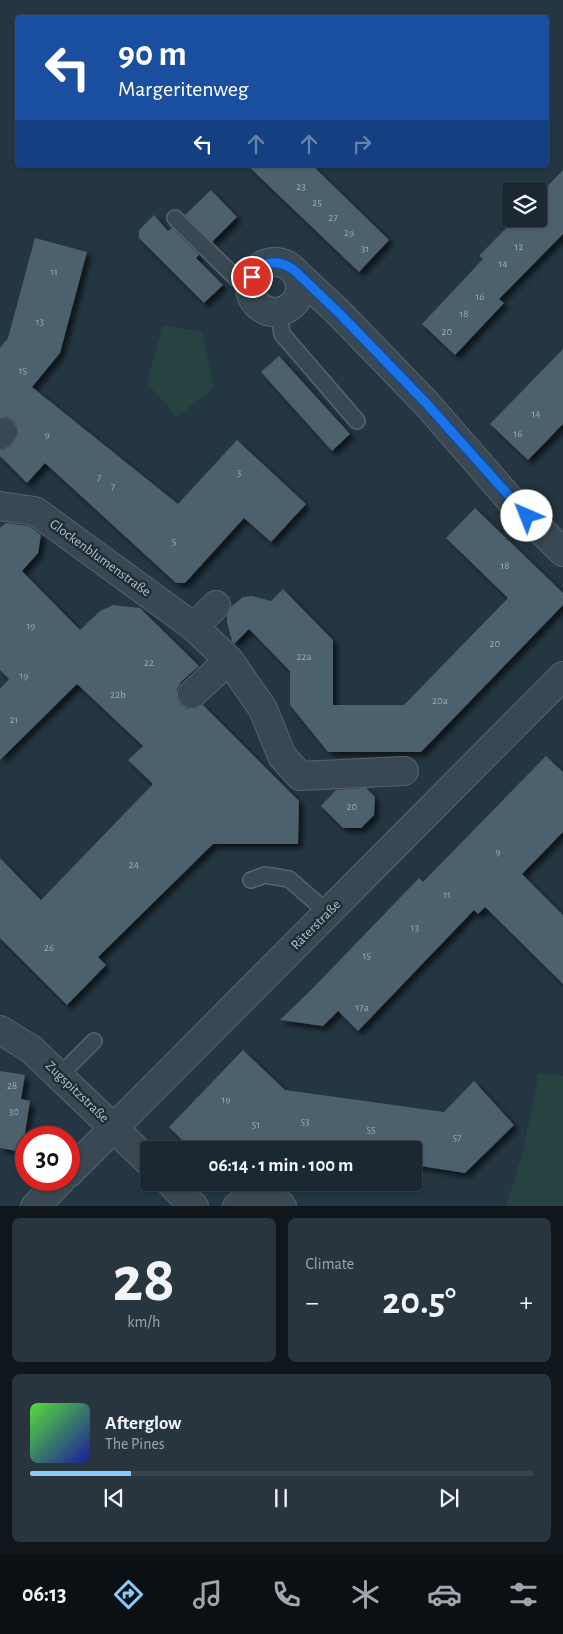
<!DOCTYPE html>
<html lang="en">
<head>
<meta charset="utf-8">
<style>
	:root { --surface:#1b2832; --page:#28343e; --text:#f1f3f6; --muted:#a0a6ac; --line:#39444d; --accent:#8acbfd }
	body { margin:0; font-family:"Alegreya Sans",sans-serif; background:var(--page); color:var(--text); height:100vh; display:flex; flex-direction:column; font-size:19px; white-space:nowrap }
	* { box-sizing:border-box; margin:0 }
	p { font-size:16px; color:var(--muted) }
	.icon { flex:none; width:28px; height:28px; fill:none; stroke:currentColor; stroke-width:2; stroke-linecap:round; stroke-linejoin:round }
	.map { position:relative; height:1206px; overflow:hidden }
	.panel { display:flex; flex-direction:column; gap:12px; padding:12px; background:#0f161c; flex:1 }
	.panel>* { flex:none }
	.top-card { position:absolute; left:15px; top:15px; width:534px; height:152px; border-radius:5px; box-shadow:0 1px 4px #0004,0 0 0 1px var(--line); background:#1a4fa0; color:#fff; overflow:hidden }
	.fabs { position:absolute; left:502px; top:182px; display:grid; gap:10px }
	.fabs a { display:grid; place-items:center; width:45px; height:45px; border-radius:5px; background:var(--surface); box-shadow:0 1px 4px #0004,0 0 0 1px var(--line); font-size:25px }
	.speed { position:absolute; left:15px; top:1126px; display:flex; gap:10px; font-size:25px; font-weight:700; text-align:center }
	.speed>* { display:grid; place-content:center; width:65px; height:65px; border-radius:50%; background:var(--surface); box-shadow:0 1px 4px #0004,0 0 0 1px var(--line); line-height:1 }
	.speed .limit { border:8px solid #d22; background:#fff; color:#111 }
	.pin { position:absolute; display:grid; place-items:center; width:42px; height:42px; color:#fff; margin:-21px; border:2px solid #fff; border-radius:50%; box-shadow:0 1px 5px #0007 }
	.me { position:absolute; width:55px; margin:-28px; rotate:316deg; stroke-linejoin:round; filter:drop-shadow(0 0 4px #0008) }
	.turn { display:flex; align-items:center; gap:18px; height:105px; padding:0 20px; font-size:22px }
	.turn .icon { width:65px; height:65px; stroke-width:2.5 }
	.turn b { display:block; font-size:35px; line-height:42px }
	.lanes { display:flex; align-items:center; height:48px; padding:0 20px; background:#0003; justify-content:center; gap:25px; direction:ltr }
	.lanes .off { opacity:.35 }
	.big { font-size:38px; font-weight:700; line-height:1.1 }
	.panel .card { flex:1; display:flex; flex-direction:column; justify-content:center; gap:8px; min-width:0; padding:0 18px; border-radius:8px; background:var(--page) }
	.panel .dial { align-items:center; gap:0 }
	.dial b { font-size:65px; line-height:1 }
	.song { display:flex; align-items:center; gap:15px }
	.cover { width:60px; height:60px; border-radius:8px; background:linear-gradient(135deg,hsl(110 70% 55%),hsl(240 70% 35%)) }
	.played { height:5px; border-radius:2px; background:linear-gradient(90deg,var(--accent) 20%,var(--line) 20%) }
	.keys { display:flex; justify-content:space-around; direction:ltr }
	.heat { display:flex; justify-content:space-between; align-items:center; font-size:28px; direction:ltr }
	.panel .tiles { flex:1; display:grid; gap:12px; grid-template-columns:1fr 1fr }
	.card:last-child { grid-column:span 2 }
	.trip { position:absolute; left:140px; top:1141px; width:282px; height:50px; border-radius:5px; background:var(--surface); box-shadow:0 1px 4px #0004,0 0 0 1px var(--line); font-weight:700; line-height:50px; text-align:center }
	.tab-bar { display:flex; height:80px; justify-content:space-around; align-items:center; background:#0b1014; color:var(--muted) }
	.tab-bar .icon { width:35px; height:35px }
	.tab-bar .selected { color:var(--accent) }
	.tab-bar b { font-size:22px; color:var(--text) }
	.map>svg:first-child { display:block }
</style>
</head>
<body>
<div class="map">
<svg width="563" height="1207" viewBox="0 0 563 1207">
	<defs>
		<filter id="shadow"><feDropShadow dx="4.5" dy="4.5" stdDeviation="2.5" flood-color="#0009"/></filter>
	</defs>
	<rect width="100%" height="100%" fill="#243642"/>
	<path fill="#274341" d="M163,325L202,332L214,388L177,417L147,383Z
		M539,1073L563,1076V1206H506L523,1151Z"/>
	<path fill="#4d606d" filter="url(#shadow)" d="M247,165H312L389,240L359,272Z
		M563,170V234L499,299L504,303L455,355L422,324L483,259L479,256L515,219H539V195Z
		M211,190L237,217L212,242L185,215Z
		M154,215L168,231L172,228L199,255L196,258L223,285L204,303L139,238V230Z
		M35,238L87,252L60,353L32,387L178,504L237,440L306,504L271,542L244,518L185,583H176L45,463L27,483L0,456V450H4L11,446L18,436V428L14,421L8,417H0V348L8,338Z
		M563,349V424L528,460L490,424Z
		M279,356L350,434L332,451L261,372Z
		M475,508L563,593V605L421,752H328L290,705V671L249,629L234,644L232,641L227,622V616L231,607L243,597L252,596L271,601L283,589L333,640V705H404L508,598L446,538Z
		M6,523L29,526L41,535L38,553L22,571L80,630L100,611L113,605L140,608L199,666L181,682L177,689V697L180,704L187,709H195L203,705L299,801L298,844H213L98,957L106,965L67,1005L0,938V858L41,900L153,784L128,760L143,746L77,684L0,760V689L9,679L0,670V528Z
		M546,756L563,772V832L522,874L563,915V984L485,907L478,914L474,910L358,1031L338,1011L323,1026L280,1020L313,988L419,878L423,882Z
		M366,788L375,797L374,815L361,828H343L321,806L336,790Z
		M243,1050L285,1090L444,1112L474,1081L514,1125L465,1173L414,1165V1150H304L236,1141L227,1150H192L169,1127Z
		M0,1071L25,1075L21,1099L30,1101L22,1152L0,1148Z"/>
	<g fill="none" stroke-linecap="round" stroke-linejoin="round">
		<defs>
			<path id="lane" d="M175,218L233,275L236,278L251,282
				M279,312L282,334L357,421
				M251,880L265,875L289,879L328,913
				M60,1075L94,1041"/>
			<path id="street" d="M250 287a25 25 0 1 1 50 0a25 25 0 1 1-50 0Z
				M293,270L339,313L426,403L514,504L563,552
				M0,435L3,432
				M0,506L35,511L194,627L229,660L263,709L282,756L300,776L404,771
				M194,627L216,605
				M192,694L229,660
				M0,1030L31,1049L149,1162
				M69,1173L563,676
				M170,1182L194,1207
				M35,1207L61,1180
				M237,1207C250,1194 269,1191 282,1207"/>
		</defs>
		<use href="#lane" stroke="#57656f" stroke-width="18"/>
		<use href="#street" stroke="#57656f" stroke-width="30"/>
		<use href="#lane" stroke="#394852" stroke-width="15"/>
		<use href="#street" stroke="#394852" stroke-width="28"/>
	</g>
	<g fill="none" stroke-linecap="round" stroke-linejoin="round">
		<defs>
			<path id="route" d="M252,277C262,261 278,258 294,270L339,313L426,403L527,516"/>
		</defs>
		<use href="#route" stroke="#114b97" stroke-width="12"/>
		<use href="#route" stroke="#1a73e8" stroke-width="9"/>
	</g>
	<g text-anchor="middle" dominant-baseline="central" stroke-width="5" stroke-linejoin="round" paint-order="stroke">
		<g font-size="11" fill="#9caab4">
			<text x="301" y="186">23</text>
			<text x="317" y="202">25</text>
			<text x="333" y="217">27</text>
			<text x="349" y="232">29</text>
			<text x="519" y="246">12</text>
			<text x="365" y="248">31</text>
			<text x="503" y="263">14</text>
			<text x="54" y="271">11</text>
			<text x="480" y="296">16</text>
			<text x="464" y="313">18</text>
			<text x="40" y="321">13</text>
			<text x="447" y="331">20</text>
			<text x="23" y="370">15</text>
			<text x="536" y="413">14</text>
			<text x="518" y="433">16</text>
			<text x="47" y="434">9</text>
			<text x="239" y="472">3</text>
			<text x="99" y="477">7</text>
			<text x="113" y="486">7</text>
			<text x="174" y="541">5</text>
			<text x="505" y="565">18</text>
			<text x="31" y="625">19</text>
			<text x="495" y="643">20</text>
			<text x="304" y="656">22a</text>
			<text x="149" y="662">22</text>
			<text x="24" y="675">19</text>
			<text x="118" y="694">22b</text>
			<text x="440" y="700">20a</text>
			<text x="14" y="719">21</text>
			<text x="352" y="806">20</text>
			<text x="498" y="851">9</text>
			<text x="134" y="864">24</text>
			<text x="447" y="894">11</text>
			<text x="415" y="927">13</text>
			<text x="49" y="947">26</text>
			<text x="367" y="955">15</text>
			<text x="362" y="1007">17a</text>
			<text x="12" y="1085">28</text>
			<text x="226" y="1099">19</text>
			<text x="14" y="1111">30</text>
			<text x="305" y="1121">53</text>
			<text x="256" y="1124">51</text>
			<text x="371" y="1129">55</text>
			<text x="457" y="1137">57</text>
		</g>
		<g font-size="14" fill="#b6c2cc" stroke="#1e2d37">
			<text transform="translate(100 558) rotate(36)">Glockenblumenstraße</text>
			<text transform="translate(316 925) rotate(-45)">Räterstraße</text>
			<text transform="translate(77 1092) rotate(44)">Zugspitzstraße</text>
		</g>
	</g>
</svg>
<div class="fabs">
<a><svg class="icon" aria-label="layers" viewBox="0 0 24 24"><path d="M12 4l9 5-9 5-9-5zM3 14l9 5 9-5"/></svg></a>
</div>
<div class="speed"><div class="limit">30</div></div>
<div class="pin" style="left:252px;top:277px;background:#d93025"><svg class="icon" aria-label="arrive" viewBox="0 0 24 24"><path d="M6 21V4h12l-3 4 3 4H6"/></svg></div>
<svg class="me" style="left:527px;top:516px" viewBox="-20 -20 40 40"><circle r="19" fill="#fff"/><path d="M0-13L10 11 0 6-10 11z" fill="#1a73e8"/></svg>
<div class="trip">06:14 · 1 min · 100 m</div>
<div class="top-card">
<div class="turn"><svg class="icon" aria-label="left" viewBox="0 0 24 24"><path d="M17 20v-9H6M10 6l-5 5 5 5"/></svg><div><b>90 m</b>Margeritenweg</div></div>
<div class="lanes"><svg class="icon" aria-label="left" viewBox="0 0 24 24"><path d="M17 20v-9H6M10 6l-5 5 5 5"/></svg><svg class="icon off" aria-label="ahead" viewBox="0 0 24 24"><path d="M12 20V5M6 11l6-6 6 6"/></svg><svg class="icon off" aria-label="ahead" viewBox="0 0 24 24"><path d="M12 20V5M6 11l6-6 6 6"/></svg><svg class="icon off" aria-label="right" viewBox="0 0 24 24"><path d="M7 20v-9h11M14 6l5 5-5 5"/></svg></div>
</div>
</div>
<section class="panel">
<div class="tiles">
<div class="card dial"><b>28</b><p>km/h</p></div>
<div class="card"><p>Climate</p>
<div class="heat"><a>−</a><b class="big">20.5°</b><a>+</a></div>
</div>
<div class="card">
<div class="song"><i class="cover"></i><div><b>Afterglow</b><p>The Pines</p></div></div>
<div class="played"></div>
<div class="keys"><svg class="icon" aria-label="previous" viewBox="0 0 24 24"><path d="M18 5L8 12l10 7zM5 5v14"/></svg><svg class="icon" aria-label="pause" viewBox="0 0 24 24"><path d="M8 5v14M16 5v14"/></svg><svg class="icon" aria-label="next" viewBox="0 0 24 24"><path d="M6 5l10 7-10 7zM19 5v14"/></svg></div>
</div>
</div>
</section>
<nav class="tab-bar">
<b>06:13</b>
<svg class="icon selected" aria-label="directions" viewBox="0 0 24 24"><path d="M12 3l9 9-9 9-9-9zM9 14v-3h6M13 9l2 2-2 2"/></svg>
<svg class="icon" aria-label="music" viewBox="0 0 24 24"><path d="M9 18V5l10-2v13"/><circle cx="6" cy="18" r="3"/><circle cx="16" cy="16" r="3"/></svg>
<svg class="icon" aria-label="phone" viewBox="0 0 24 24"><path d="M5 4h4l2 5-3 2q2 4 5 5l2-3 5 2v4C11 20 4 13 5 4z"/></svg>
<svg class="icon" aria-label="climate" viewBox="0 0 24 24"><path d="M12 3v18M4 7l16 10M4 17L20 7"/></svg>
<svg class="icon" aria-label="car" viewBox="0 0 24 24"><path d="M5 17H2v-5l4-1 3-4h7l3 4 3 1v5h-3M9 17h6M6 11h13"/><circle cx="7" cy="17" r="2"/><circle cx="17" cy="17" r="2"/></svg>
<svg class="icon" aria-label="filters" viewBox="0 0 24 24"><path d="M4 7h16M4 17h16"/><circle cx="9" cy="7" r="2"/><circle cx="15" cy="17" r="2"/></svg>
</nav>
</body>
</html>
